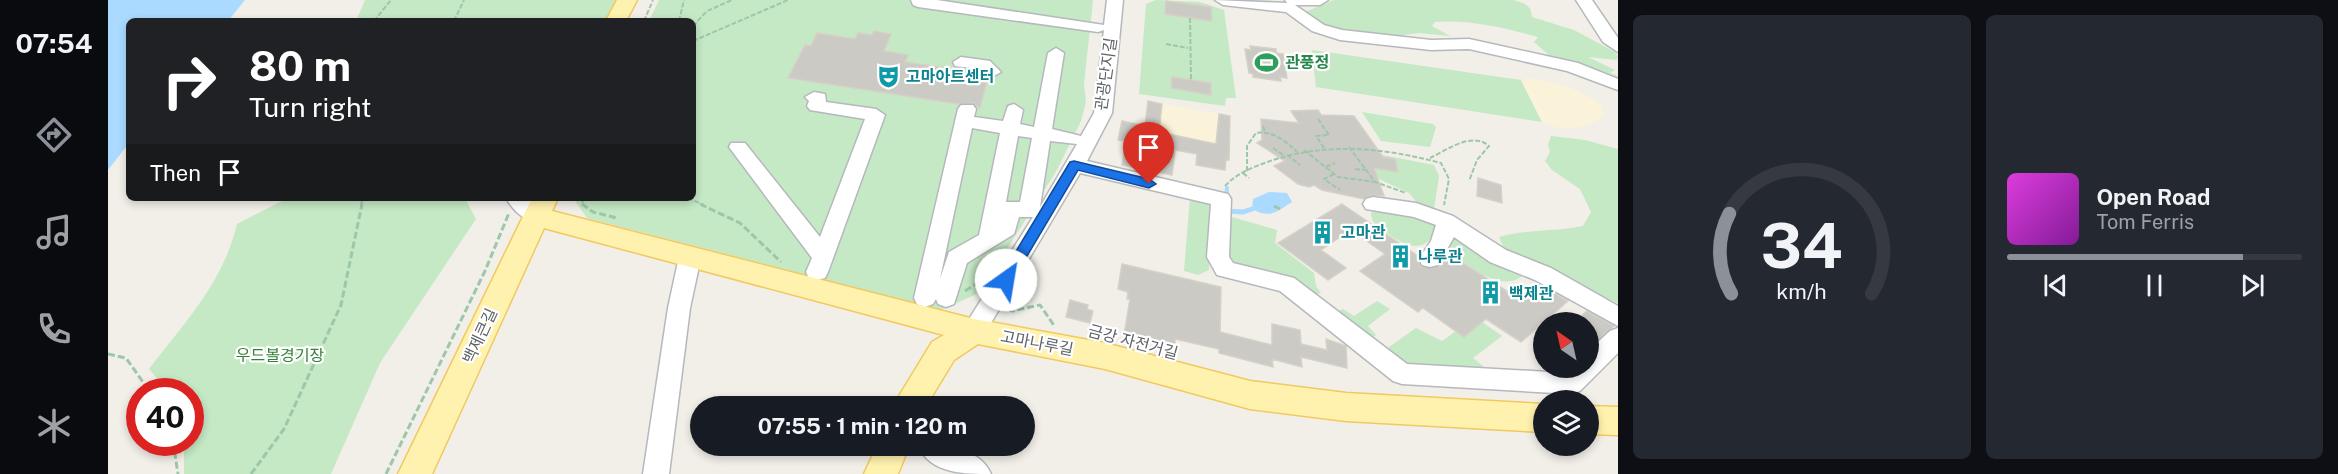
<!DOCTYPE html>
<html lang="en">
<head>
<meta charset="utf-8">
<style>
	:root { --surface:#171b24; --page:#242831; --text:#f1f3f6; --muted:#9ea1a6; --line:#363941; --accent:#8c9099 }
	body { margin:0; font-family:"Public Sans","Noto Sans KR",sans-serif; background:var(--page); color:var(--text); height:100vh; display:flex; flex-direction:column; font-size:22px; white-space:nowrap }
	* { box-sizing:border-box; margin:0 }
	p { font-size:20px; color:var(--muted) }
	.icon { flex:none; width:33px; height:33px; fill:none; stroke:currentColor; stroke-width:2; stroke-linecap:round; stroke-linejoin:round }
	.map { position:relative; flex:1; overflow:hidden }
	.sheet { display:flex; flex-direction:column; gap:15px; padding:15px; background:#0d0f14; width:720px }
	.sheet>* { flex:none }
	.guide { position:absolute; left:18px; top:18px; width:570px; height:183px; border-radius:9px; box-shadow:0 3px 9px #0003; background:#202124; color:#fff; overflow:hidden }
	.needle { width:39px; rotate:326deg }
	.controls { position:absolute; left:1425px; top:312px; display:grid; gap:12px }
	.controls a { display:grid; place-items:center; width:66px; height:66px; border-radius:50%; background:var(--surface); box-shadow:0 3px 9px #0003; font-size:30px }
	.speed { position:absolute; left:18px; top:378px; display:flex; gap:12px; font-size:30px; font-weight:700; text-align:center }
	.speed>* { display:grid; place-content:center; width:78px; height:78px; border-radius:50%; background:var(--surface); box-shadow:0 3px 9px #0003; line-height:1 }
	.speed .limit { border:9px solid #d22; background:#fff; color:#111 }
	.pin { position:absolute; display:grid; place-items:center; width:51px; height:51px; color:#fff; margin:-62px -26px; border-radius:50% 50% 50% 0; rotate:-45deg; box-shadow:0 0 6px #0007 }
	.pin .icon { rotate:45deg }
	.me { position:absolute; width:66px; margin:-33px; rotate:32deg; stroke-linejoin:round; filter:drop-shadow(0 0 4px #0008) }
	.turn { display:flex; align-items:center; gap:21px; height:126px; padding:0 24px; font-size:27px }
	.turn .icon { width:78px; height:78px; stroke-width:2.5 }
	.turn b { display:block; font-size:42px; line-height:51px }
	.then { display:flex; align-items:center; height:57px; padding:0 24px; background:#0003; gap:12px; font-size:22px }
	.sheet .widget { flex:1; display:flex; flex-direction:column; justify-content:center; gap:9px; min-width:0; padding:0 21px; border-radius:9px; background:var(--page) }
	.sheet .dial { align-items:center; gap:0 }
	.dial svg { height:156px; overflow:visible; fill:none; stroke:var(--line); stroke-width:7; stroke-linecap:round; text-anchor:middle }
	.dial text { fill:var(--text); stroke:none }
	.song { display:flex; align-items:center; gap:18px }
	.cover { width:72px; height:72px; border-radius:9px; background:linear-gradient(135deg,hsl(300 70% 55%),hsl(290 70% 35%)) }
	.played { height:6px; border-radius:3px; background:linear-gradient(90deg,var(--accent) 80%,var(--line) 80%) }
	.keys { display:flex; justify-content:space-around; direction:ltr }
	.sheet .tiles { flex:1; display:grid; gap:15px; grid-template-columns:repeat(2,1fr) }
	.trip { position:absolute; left:582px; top:396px; width:345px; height:60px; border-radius:30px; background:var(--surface); box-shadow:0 3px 9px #0003; font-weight:700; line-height:60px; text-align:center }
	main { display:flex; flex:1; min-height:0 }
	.tab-bar { display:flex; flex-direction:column; width:108px; justify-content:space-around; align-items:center; background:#090b0e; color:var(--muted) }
	.tab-bar .icon { width:42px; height:42px }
	.tab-bar .active { color:var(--accent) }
	.tab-bar b { font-size:27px; color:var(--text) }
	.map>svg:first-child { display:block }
</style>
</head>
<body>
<main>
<nav class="tab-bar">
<b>07:54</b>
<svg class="icon active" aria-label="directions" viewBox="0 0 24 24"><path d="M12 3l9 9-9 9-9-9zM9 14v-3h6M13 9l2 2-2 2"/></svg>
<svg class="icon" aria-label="music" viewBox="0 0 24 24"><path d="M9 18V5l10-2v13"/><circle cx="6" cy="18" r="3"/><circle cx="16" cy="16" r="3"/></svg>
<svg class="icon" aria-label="phone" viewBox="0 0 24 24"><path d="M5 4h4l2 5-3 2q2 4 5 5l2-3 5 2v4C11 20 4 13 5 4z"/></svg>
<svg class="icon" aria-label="climate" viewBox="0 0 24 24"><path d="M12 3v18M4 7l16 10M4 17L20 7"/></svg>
</nav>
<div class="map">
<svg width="1510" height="474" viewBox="0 0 1510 474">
	<rect width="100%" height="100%" fill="#f1efe8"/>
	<path fill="#c5e8c5" d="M257,0H512L503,21H248Z
		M551,0H985L976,84L978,102L973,121L949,170L871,293L833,310L479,218L465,198H585V21H541Z
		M1048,0L1092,2L1116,10L1128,98H1118L1117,106L1031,94L1038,4Z
		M1226,0H1405C1416,3 1423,4 1424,17L1466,30L1507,52L1510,56L1509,60L1480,57L1507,70L1502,73L1510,76V82L1443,57L1426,42L1430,37C1398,28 1361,19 1327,22L1324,26L1342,36L1311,33L1281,37L1220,30L1197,12Z
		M1204,50L1413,80L1434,122L1208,87Z
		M1254,112L1325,124L1328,127L1322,147L1273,141Z
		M1443,136L1477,140L1510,149V303L1405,255L1395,246L1391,237C1418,229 1446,232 1475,226L1483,212L1472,189L1444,170L1437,161L1442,152L1440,145Z
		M1264,153L1326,165L1331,176L1326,209L1311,205L1301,193L1271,179L1267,175Z
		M180,198H357L368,219L272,363L223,474H76V443L82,442V392L60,391L41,369C77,322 115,283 129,224Z
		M1082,198L1101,201L1102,205L1101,270L1090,275L1076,271Z
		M1269,209H1278L1326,222L1328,233C1313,254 1298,246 1280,234C1271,228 1264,225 1263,213Z
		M1120,216L1169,230L1167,243L1206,273L1208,286L1213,293L1206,295L1132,268L1120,261Z
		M1345,232L1417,274C1393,295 1361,266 1341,251L1339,248Z
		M1269,301L1282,309L1260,326L1268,335L1261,340L1227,313L1235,309L1246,316Z
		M1374,322L1394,336L1365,358L1375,366L1374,369L1297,365L1282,354L1281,347L1308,328L1334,341L1348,331Z"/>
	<path fill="#fbf3d9" d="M1417,78C1444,81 1471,88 1493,105L1496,116C1478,129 1454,133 1434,122L1413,80L1418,81Z
		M1040,101L1123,116L1121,160L1010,140L1014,121L1025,123L1036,136Z"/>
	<path fill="#aadaff" d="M0,0H137L120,21H21V143L0,170Z
		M1161,192L1179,193L1184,202C1168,212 1162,219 1144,209L1145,199Z"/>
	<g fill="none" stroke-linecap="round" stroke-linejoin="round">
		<path stroke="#aadaff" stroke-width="4" d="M1118,199L1119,188"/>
		<path stroke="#aadaff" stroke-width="5" d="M1118,211L1135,212L1144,209"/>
	</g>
	<path fill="#cccac5" stroke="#d6d1c6" stroke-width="1.5" d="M1058,1L1103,7L1104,21L1057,14Z
		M766,31L783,34L776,51L800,55L797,62L874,73L880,77L872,108L865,103L851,104L680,78L697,45L703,46L709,33L747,39L750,33L764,35Z
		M1142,46L1168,49V53L1175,54L1179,78L1172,77L1173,81L1145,77V74L1141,73L1137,49L1143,50Z
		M1064,77L1103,83V95L1063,88Z
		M1040,101L1054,104L1051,132L1108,144L1111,114L1122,116L1121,160H1118L1117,170L1088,165L1089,154L1067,150L1064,175L1014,165L1018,141L1010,140L1014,121L1037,126Z
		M1210,110L1213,115L1246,116L1275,157L1287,159L1290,172L1266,168L1276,196L1264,195L1256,199L1214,190L1206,185L1201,187L1190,184L1166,166L1177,161L1149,143L1154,140L1153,119L1191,123L1183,111Z
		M1370,178L1393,185L1394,203L1369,196Z
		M1234,204L1310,256L1309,260L1313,267H1331L1341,254L1414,301L1432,285L1460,301L1413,342L1378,319L1356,337L1315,308L1310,312L1252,271L1277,254L1243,230L1213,250L1238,268L1220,280L1170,243Z
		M1014,264L1113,287L1112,332L1164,345V324L1192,330L1193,344L1219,350L1218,339L1238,346L1239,368L1193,357L1194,367L1164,359L1165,367L1111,353V349L1067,339V346L1016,335L1022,299H1019L1020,292L1010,289Z
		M962,300L980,305L979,309L985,311L982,323L958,317Z
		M1479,311L1506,326L1480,348V322H1467Z"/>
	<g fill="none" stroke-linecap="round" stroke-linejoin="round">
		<defs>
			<path id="minor" d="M803,0H829L996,25L999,0H1015L1004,113L979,161L1120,194L1123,199L1121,257L1125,263L1186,278L1299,364L1458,373L1464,368H1480V351L1502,331L1510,328V353L1472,391L1463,394L1294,384L1285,381L1172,291L1109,275L1099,257L1103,204L972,173L874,338L866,340L858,338L854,331L858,324L925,217H911L906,234L859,263L846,304L838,307L830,304L828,299L825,304L817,307L809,304L806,298L850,109L853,105H865L868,109L866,117L895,121L900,106L906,104L915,110L912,124L926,127L940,53L948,48L956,53L944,129L973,136L986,113L996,30L990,32L810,7L805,5ZM864,128L892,133L871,235L841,252L832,279ZM910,136L924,138L912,202H898ZM942,141L969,144L932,207Z
				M1107,0L1179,3L1177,0H1220L1212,5H1187L1216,25L1234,30L1323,40L1361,39L1470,63L1510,79V90L1459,71L1361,49L1323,50L1232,40L1204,31L1178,12L1115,5Z
				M1468,0H1484L1510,38V52L1495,42Z
				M853,57L882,61L893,72L884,77L871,69L847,66L845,62Z
				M706,92L717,94L718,102L768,109L777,115L720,272L717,278L709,280L701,278L698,272L704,258L621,147L623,143H637L712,237L757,119L702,110L699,106L701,101L697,97Z
				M1265,197L1308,203L1345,216L1398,250L1443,268L1510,306V326L1427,280L1382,262L1346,237L1330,265L1322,267L1314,265L1311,259L1323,241L1328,225L1306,217L1258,209L1255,204L1258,199Z
				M398,198H421L440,217L437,222C422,227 405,211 398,198Z
				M582,249L590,251L593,257L582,308L561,474H535L560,308L571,257L574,251Z
				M810,446C835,443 872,448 883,474C857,474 823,474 810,446Z"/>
			<path id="major" d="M509,0H529L518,21H498Z
				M424,198H450L444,211L866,319L997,343L1142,381L1238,393L1436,404V432L1238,421L1142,409L997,369L870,344L846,360L818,406H785L824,342L836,335L436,228L324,474H290Z
				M1480,406L1510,407V435L1480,434Z
				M769,446H801L790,474H756Z"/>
		</defs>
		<use href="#minor" stroke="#b5b8bc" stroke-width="3"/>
		<use href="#major" stroke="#f2c960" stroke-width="3"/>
		<path stroke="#9cc7a9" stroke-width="2" stroke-dasharray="5 2" stroke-linecap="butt" d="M1082,18L1083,80
			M266,21L283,0
			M346,21L356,0
			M536,21L545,0
			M571,21L576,0
			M585,26L599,11L624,0
			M585,41L680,0
			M1058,44L1080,48
			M585,98L588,103L585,109
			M1210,119L1221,135L1208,136L1216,148
			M1155,126L1157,132
			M1241,147L1267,182L1298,193
			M1165,148L1177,156
			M1196,150L1230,177L1267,182
			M1179,155L1192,165
			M1322,158C1339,150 1364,131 1381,146L1369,160L1361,181
			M1218,167L1227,163
			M1247,169L1260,170
			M1139,171V146L1148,133C1164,130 1178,141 1189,152
			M1135,173L1141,178
			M1226,174L1216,179L1232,190
			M1117,186C1130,172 1148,166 1165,160C1222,142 1276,148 1333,163L1341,179L1336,205
			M473,198L476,205
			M580,198L596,205
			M253,205L255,198"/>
		<path stroke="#9cc7a9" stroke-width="3" stroke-dasharray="7 3" stroke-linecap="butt" d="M474,204L485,212L509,218
			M592,204L632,223L673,262
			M1166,206L1172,209
			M868,284L884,268
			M857,291L868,284L873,289
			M900,309L904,311L932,305L947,327
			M0,354L18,358L42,392
			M65,442L70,474
			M143,474L176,429L233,305L254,204
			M278,474L377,271L401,213"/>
		<use href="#minor" fill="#fff" fill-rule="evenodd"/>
		<use href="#major" fill="#fff2af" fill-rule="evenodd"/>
	</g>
	<path fill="#1a73e8" stroke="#114b97" stroke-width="1.5" d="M966,161L1041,179L1048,184L1041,188L970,170L903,283H893V276L962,162Z"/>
	<defs>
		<symbol id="stadium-bare" viewBox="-9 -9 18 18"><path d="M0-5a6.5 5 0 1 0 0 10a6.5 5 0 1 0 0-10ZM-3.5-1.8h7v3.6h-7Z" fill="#2e9e5b" stroke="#fff" stroke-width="2.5" paint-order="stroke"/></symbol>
		<symbol id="theatre-bare" viewBox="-9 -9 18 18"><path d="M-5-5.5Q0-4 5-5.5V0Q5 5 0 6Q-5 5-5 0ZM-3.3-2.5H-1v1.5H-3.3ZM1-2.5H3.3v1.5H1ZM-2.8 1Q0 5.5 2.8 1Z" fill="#0f9aa8" stroke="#fff" stroke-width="2.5" paint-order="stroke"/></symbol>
		<symbol id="building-bare" viewBox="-9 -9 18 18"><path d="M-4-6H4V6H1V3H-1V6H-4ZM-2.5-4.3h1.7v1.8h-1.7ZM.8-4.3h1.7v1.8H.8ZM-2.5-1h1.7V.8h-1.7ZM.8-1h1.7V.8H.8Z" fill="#0f9aa8" stroke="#fff" stroke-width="2.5" paint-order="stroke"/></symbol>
	</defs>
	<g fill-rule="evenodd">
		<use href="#stadium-bare" x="1142" y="46" width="33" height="33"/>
		<use href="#theatre-bare" x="764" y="60" width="33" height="33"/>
		<use href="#building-bare" x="1198" y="216" width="33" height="33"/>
		<use href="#building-bare" x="1276" y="240" width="33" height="33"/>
		<use href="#building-bare" x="1366" y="276" width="33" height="33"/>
	</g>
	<g text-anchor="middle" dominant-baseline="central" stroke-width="4.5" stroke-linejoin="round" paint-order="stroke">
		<g font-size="16" font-weight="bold" fill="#27864d" stroke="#fff" text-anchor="start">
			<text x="1177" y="62">관풍정</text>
		</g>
		<g font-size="16" fill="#5f6368" stroke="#fff">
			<text transform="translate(998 74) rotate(-82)">관광단지길</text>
			<text transform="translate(372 336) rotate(-65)">백제큰길</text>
			<text transform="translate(1025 342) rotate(15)">금강 자전거길</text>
			<text transform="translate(929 343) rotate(11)">고마나루길</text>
		</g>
		<g font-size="16" font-weight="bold" fill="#0d838f" stroke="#fff" text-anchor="start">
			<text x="798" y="76">고마아트센터</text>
			<text x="1233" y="232">고마관</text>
			<text x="1310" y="256">나루관</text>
			<text x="1401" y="293">백제관</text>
		</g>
		<g font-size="16" fill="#348238" stroke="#fff">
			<text x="172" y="355">우드볼경기장</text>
		</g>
	</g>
</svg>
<div class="controls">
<a><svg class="needle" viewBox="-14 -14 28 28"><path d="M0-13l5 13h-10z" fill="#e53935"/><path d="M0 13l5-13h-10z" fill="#9ea1a6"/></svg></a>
<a><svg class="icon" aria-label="layers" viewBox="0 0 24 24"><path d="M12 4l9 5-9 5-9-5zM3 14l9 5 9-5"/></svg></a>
</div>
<div class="speed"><div class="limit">40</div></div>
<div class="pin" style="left:1041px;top:184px;background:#d93025"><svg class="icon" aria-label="arrive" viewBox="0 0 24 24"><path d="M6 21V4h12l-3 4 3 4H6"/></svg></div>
<svg class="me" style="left:898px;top:280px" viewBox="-20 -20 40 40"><circle r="19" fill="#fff"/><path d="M0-13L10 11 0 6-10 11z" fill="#1a73e8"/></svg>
<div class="trip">07:55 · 1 min · 120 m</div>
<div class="guide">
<div class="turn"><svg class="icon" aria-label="right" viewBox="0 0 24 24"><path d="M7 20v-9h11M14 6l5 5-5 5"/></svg><div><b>80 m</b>Turn right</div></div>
<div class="then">Then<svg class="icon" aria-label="arrive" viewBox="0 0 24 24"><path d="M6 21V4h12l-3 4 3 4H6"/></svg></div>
</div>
</div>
<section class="sheet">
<div class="tiles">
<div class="widget dial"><svg viewBox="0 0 100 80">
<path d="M14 69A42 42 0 1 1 86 69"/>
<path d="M14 69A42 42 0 0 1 13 28" stroke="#8c9099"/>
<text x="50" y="56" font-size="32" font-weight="700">34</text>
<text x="50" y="72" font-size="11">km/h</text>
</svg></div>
<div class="widget">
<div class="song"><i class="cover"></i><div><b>Open Road</b><p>Tom Ferris</p></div></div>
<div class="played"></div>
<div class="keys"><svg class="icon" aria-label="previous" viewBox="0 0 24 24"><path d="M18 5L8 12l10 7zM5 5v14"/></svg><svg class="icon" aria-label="pause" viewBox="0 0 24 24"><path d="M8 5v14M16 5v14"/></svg><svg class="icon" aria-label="next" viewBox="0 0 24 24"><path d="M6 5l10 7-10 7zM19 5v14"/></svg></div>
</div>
</div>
</section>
</main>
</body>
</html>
